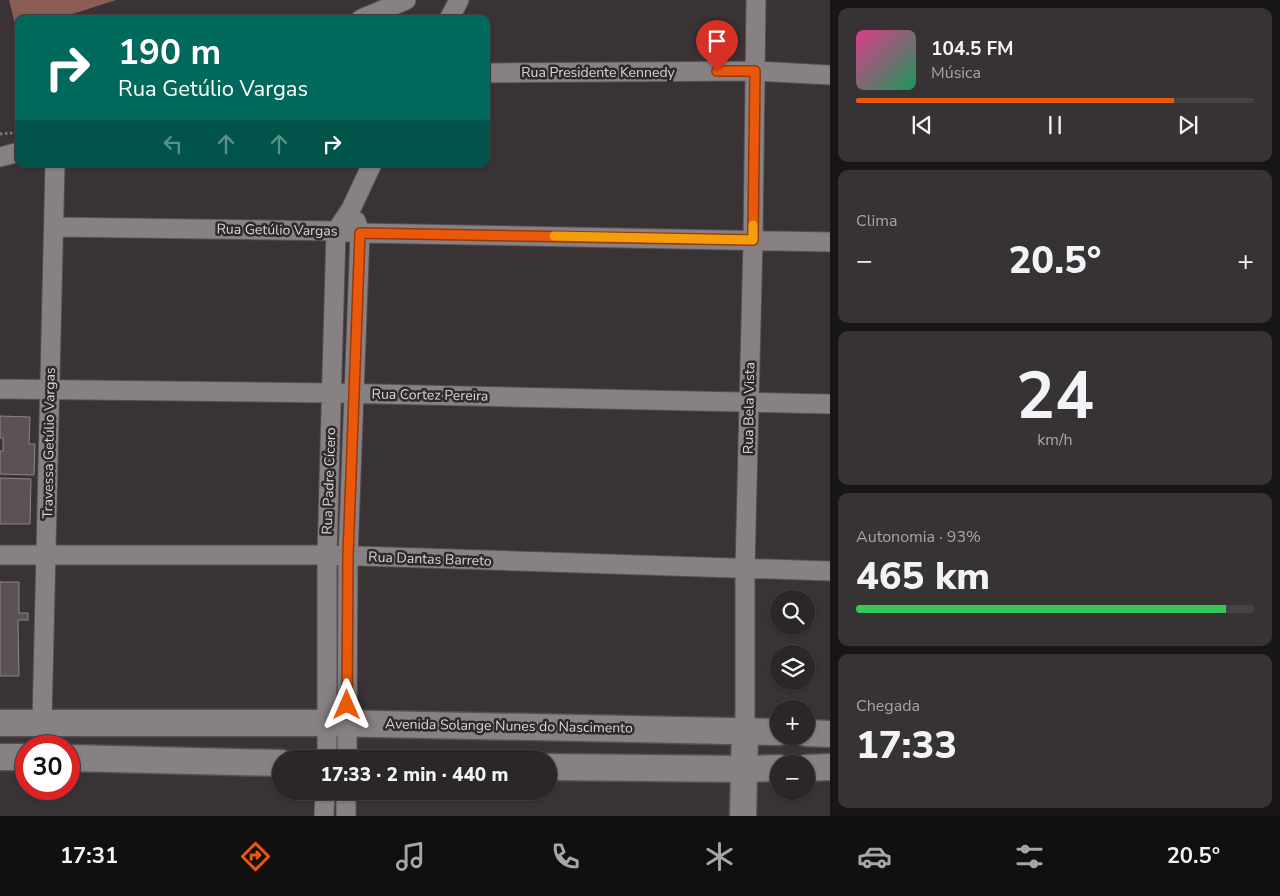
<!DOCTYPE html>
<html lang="pt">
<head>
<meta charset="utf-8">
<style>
	:root { --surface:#2b2628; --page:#373234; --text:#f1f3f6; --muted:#a6a5a8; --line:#474345; --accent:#ea580c }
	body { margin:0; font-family:"Nunito Sans",sans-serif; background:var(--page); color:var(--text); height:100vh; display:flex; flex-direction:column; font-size:19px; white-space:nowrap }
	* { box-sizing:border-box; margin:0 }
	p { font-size:16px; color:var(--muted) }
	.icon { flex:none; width:28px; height:28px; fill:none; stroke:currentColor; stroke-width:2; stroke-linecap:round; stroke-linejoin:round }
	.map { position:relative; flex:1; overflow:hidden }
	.sheet { display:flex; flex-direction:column; gap:8px; padding:8px; background:#181516; width:450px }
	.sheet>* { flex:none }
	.hud { position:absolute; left:15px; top:15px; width:475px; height:152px; border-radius:10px; box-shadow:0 1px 4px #0004,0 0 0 1px var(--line); background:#00695c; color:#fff; overflow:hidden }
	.buttons { position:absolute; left:770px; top:590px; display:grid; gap:10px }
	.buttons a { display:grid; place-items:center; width:45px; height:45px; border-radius:50%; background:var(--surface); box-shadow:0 1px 4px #0004,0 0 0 1px var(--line); font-size:25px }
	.speed { position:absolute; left:15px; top:735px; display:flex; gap:10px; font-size:25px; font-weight:700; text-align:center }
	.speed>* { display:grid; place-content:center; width:65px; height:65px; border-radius:50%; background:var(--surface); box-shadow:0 1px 4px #0004,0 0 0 1px var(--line); line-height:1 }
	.speed .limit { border:8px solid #d22; background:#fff; color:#111 }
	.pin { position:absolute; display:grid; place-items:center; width:42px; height:42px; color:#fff; margin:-51px -21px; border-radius:50% 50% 50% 0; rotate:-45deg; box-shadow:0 0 5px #0007 }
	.pin .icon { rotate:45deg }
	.me { position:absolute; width:55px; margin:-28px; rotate:0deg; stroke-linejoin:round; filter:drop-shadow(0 0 4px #0008) }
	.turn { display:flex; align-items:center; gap:18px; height:105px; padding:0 20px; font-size:22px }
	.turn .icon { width:65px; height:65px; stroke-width:2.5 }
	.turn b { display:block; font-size:35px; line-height:42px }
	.lanes { display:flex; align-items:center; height:48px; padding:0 20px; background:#0003; justify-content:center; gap:25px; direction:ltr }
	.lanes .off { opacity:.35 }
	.big { font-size:38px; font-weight:800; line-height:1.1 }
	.sheet .card { flex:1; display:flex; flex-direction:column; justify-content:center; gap:8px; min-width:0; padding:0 18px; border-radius:10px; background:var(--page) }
	.sheet .dial { align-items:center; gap:0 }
	.dial b { font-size:65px; line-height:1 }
	.song { display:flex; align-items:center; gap:15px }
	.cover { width:60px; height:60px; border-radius:8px; background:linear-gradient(135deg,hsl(330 70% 55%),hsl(150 70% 35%)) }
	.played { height:5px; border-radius:2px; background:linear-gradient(90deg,var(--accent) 80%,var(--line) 80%) }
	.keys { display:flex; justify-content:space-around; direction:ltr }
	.heat { display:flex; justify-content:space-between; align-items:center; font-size:28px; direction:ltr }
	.charge { height:8px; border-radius:4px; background:linear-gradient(90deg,#34c759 93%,var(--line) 0) }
	.trip { position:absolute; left:272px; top:750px; width:285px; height:50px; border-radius:25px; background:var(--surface); box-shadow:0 1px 4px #0004,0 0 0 1px var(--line); font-weight:800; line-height:50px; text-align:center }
	.menu { display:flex; height:80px; justify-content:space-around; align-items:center; background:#110f10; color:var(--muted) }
	.menu .icon { width:35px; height:35px }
	.menu .active { color:var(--accent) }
	.menu b { font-size:22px; color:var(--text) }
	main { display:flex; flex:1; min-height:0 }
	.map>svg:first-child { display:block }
</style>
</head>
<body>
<main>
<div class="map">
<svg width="830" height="816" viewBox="0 0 830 816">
	<rect width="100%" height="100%" fill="#393336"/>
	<path fill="#8c5d54" d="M9,0H116L57,19H19V31L17,32Z"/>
	<path fill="#5a5253" stroke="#8e8686" d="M0,416L30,417L29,444H35L34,475L0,474V451H3V438H0Z
		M0,478L31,479L30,524H0Z
		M0,582H19V613H28V620H18L19,676H0Z"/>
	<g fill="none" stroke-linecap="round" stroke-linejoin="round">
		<defs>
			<path id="street" d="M361,19L406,0
				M449,19L459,0
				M486,73L755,71L830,75
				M0,157L19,152
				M54,227L336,231L360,233L830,242
				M0,389L332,393L830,404
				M0,555H327L830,571
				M42,722L55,164
				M745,730V569L753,240L756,0
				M327,759V555L336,231L351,209L372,164
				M347,759L348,556L360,233L356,221
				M324,816L325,791
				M346,816V791"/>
			<path id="secondary" d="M0,723H327L779,732
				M806,733L830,734
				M0,757H26
				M69,758L281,763
				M549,767L744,769L779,768
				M806,768L830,767
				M743,816L745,730"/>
		</defs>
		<use href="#street" stroke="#554f51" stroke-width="21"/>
		<use href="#secondary" stroke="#554f51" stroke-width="29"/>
		<path stroke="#797476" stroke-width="3" stroke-dasharray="2.5 2.5" stroke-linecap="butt" d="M0,134L11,133L14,135"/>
		<use href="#street" stroke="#888184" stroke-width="19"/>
		<use href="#secondary" stroke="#888184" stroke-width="26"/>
	</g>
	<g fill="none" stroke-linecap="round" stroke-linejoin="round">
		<defs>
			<path id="route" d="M347,705L348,556L360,233L753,240L755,71H717"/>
		</defs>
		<use href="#route" stroke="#983908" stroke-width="12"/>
		<use href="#route" stroke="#ea580c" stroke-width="9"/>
		<path stroke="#f59e0b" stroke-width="9" d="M554,236L753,240V225"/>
	</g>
	<g text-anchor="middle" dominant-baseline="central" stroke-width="5" stroke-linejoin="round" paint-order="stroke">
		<g font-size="14" fill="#d9d5d7" stroke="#2f292c">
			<text x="598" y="72">Rua Presidente Kennedy</text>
			<text transform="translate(277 230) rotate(1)">Rua Getúlio Vargas</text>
			<text transform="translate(430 395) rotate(1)">Rua Cortez Pereira</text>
			<text transform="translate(749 408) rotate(-89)">Rua Bela Vista</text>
			<text transform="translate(49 443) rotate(-89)">Travessa Getúlio Vargas</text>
			<text transform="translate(329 481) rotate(-88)">Rua Padre Cícero</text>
			<text transform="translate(430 559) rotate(2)">Rua Dantas Barreto</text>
			<text transform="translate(509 726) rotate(1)">Avenida Solange Nunes do Nascimento</text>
		</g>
	</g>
</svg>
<div class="buttons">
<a><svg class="icon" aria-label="search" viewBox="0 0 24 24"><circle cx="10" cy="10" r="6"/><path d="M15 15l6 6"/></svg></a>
<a><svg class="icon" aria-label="layers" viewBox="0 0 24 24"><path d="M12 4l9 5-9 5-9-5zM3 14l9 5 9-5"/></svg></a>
<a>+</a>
<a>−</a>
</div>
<div class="speed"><div class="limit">30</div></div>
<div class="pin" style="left:717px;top:71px;background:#d93025"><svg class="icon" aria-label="arrive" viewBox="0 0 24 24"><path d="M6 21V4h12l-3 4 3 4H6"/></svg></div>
<svg class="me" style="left:347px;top:705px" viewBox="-20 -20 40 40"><path d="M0-17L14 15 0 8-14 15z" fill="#ea580c" stroke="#fff" stroke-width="4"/></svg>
<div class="trip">17:33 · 2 min · 440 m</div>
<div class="hud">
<div class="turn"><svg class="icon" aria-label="right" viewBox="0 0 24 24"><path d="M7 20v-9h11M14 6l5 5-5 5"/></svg><div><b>190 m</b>Rua Getúlio Vargas</div></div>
<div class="lanes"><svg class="icon off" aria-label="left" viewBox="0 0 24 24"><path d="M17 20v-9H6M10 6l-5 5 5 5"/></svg><svg class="icon off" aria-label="ahead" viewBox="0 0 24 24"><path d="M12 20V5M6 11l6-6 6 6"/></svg><svg class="icon off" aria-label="ahead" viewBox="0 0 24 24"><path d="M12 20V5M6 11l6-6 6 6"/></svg><svg class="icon" aria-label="right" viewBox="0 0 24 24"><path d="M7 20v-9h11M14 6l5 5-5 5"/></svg></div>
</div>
</div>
<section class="sheet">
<div class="card">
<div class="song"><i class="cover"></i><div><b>104.5 FM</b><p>Música</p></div></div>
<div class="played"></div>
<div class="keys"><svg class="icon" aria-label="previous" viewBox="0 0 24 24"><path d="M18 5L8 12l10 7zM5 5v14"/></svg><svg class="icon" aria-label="pause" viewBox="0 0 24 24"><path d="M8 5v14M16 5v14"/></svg><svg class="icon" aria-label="next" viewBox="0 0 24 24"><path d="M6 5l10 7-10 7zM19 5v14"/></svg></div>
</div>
<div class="card"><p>Clima</p>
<div class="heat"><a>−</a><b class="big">20.5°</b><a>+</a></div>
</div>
<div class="card dial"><b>24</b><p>km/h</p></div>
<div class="card"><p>Autonomia · 93%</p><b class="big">465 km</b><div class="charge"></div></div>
<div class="card"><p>Chegada</p><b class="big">17:33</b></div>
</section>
</main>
<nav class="menu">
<b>17:31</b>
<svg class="icon active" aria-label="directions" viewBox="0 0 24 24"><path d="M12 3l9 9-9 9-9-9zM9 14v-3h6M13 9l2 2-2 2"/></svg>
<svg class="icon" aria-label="music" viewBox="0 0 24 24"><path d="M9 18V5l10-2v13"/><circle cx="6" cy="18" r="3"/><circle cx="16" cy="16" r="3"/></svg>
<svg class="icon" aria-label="phone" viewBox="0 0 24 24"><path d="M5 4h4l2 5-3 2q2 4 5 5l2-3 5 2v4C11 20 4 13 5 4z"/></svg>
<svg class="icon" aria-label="climate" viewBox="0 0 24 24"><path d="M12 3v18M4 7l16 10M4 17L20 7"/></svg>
<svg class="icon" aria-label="car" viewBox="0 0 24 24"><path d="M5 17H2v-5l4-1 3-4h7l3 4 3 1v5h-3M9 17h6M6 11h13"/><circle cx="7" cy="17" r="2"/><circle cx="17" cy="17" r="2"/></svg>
<svg class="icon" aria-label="filters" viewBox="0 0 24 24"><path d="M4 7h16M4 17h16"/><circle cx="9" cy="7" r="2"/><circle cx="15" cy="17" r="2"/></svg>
<b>20.5°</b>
</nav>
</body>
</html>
